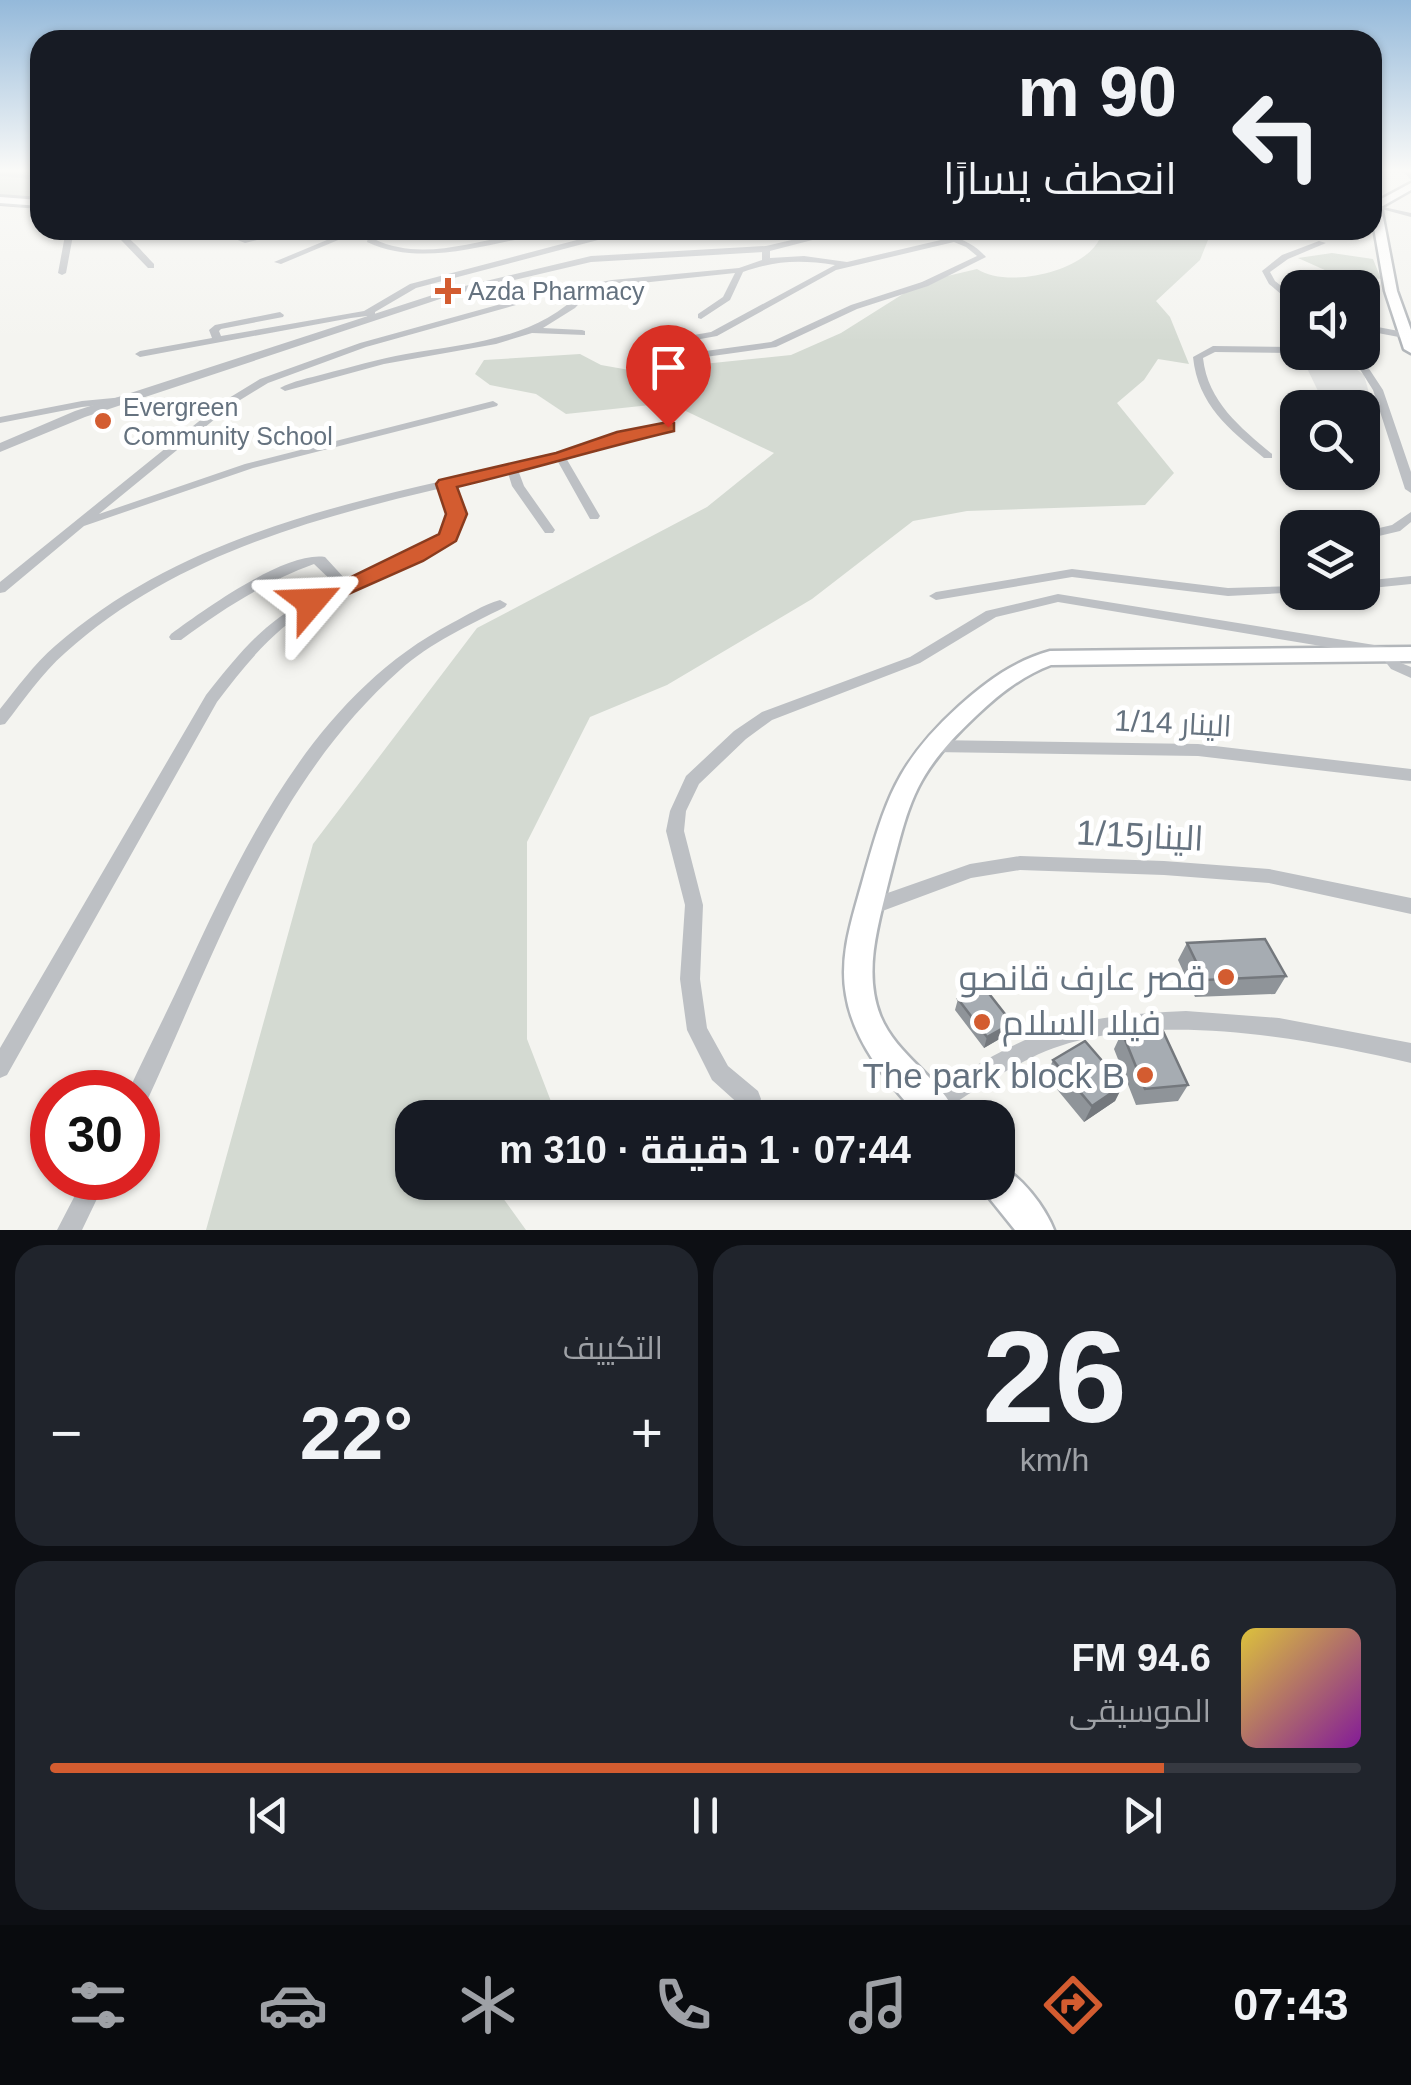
<!DOCTYPE html>
<html lang="ar">
<head>
<meta charset="utf-8">
<style>
	:root { --surface:#171b24; --page:#20242c; --text:#f1f3f6; --muted:#9ea1a6; --line:#363941; --accent:#d35c30 }
	body { margin:0; font-family:Arial,Cairo,sans-serif; background:var(--page); color:var(--text); direction:rtl; height:100vh; display:flex; flex-direction:column; font-size:38px; white-space:nowrap }
	* { box-sizing:border-box; margin:0 }
	p { font-size:32px; color:var(--muted) }
	.icon { flex:none; width:55px; height:55px; fill:none; stroke:currentColor; stroke-width:2; stroke-linecap:round; stroke-linejoin:round }
	.map { position:relative; height:1230px; overflow:hidden; direction:ltr }
	.panel { display:flex; flex-direction:column; gap:15px; padding:15px; background:#0d0f14; flex:1 }
	.panel>* { flex:none }
	.top-card { position:absolute; left:30px; top:30px; width:1352px; height:210px; border-radius:30px; box-shadow:0 2px 8px #0004; direction:rtl; background:#171b24; color:var(--text); overflow:hidden }
	.controls { position:absolute; left:1280px; top:270px; display:grid; gap:20px }
	.controls a { display:grid; place-items:center; width:100px; height:100px; border-radius:20px; background:var(--surface); box-shadow:0 2px 8px #0004; font-size:50px }
	.speed { position:absolute; left:30px; top:1070px; display:flex; gap:20px; font-size:50px; font-weight:700; text-align:center }
	.speed>* { display:grid; place-content:center; width:130px; height:130px; border-radius:50%; background:var(--surface); box-shadow:0 2px 8px #0004; line-height:1 }
	.speed .limit { border:15px solid #d22; background:#fff; color:#111 }
	.pin { position:absolute; display:grid; place-items:center; width:85px; height:85px; color:#fff; margin:-102px -42px; border-radius:50% 50% 50% 0; rotate:-45deg; box-shadow:0 0 10px #0007 }
	.pin .icon { rotate:45deg }
	.me { position:absolute; width:110px; margin:-55px; rotate:64deg; stroke-linejoin:round; filter:drop-shadow(0 0 8px #0008) }
	.turn { display:flex; align-items:center; gap:35px; height:210px; padding:0 40px; font-size:45px }
	.turn .icon { width:130px; height:130px; stroke-width:2.5 }
	.turn b { display:block; font-size:70px; line-height:85px }
	.big { font-size:75px; font-weight:700; line-height:1.1 }
	.panel .widget { flex:1; display:flex; flex-direction:column; justify-content:center; gap:15px; min-width:0; padding:0 35px; border-radius:30px; background:var(--page) }
	.panel .dial { align-items:center; gap:0 }
	.dial b { font-size:130px; line-height:1 }
	.song { display:flex; align-items:center; gap:30px }
	.cover { width:120px; height:120px; border-radius:15px; background:linear-gradient(135deg,hsl(50 70% 55%),hsl(290 70% 35%)) }
	.played { height:10px; border-radius:5px; background:linear-gradient(90deg,var(--accent) 85%,var(--line) 85%) }
	.keys { display:flex; justify-content:space-around; direction:ltr }
	.heat { display:flex; justify-content:space-between; align-items:center; font-size:55px; direction:ltr }
	.panel .tiles { flex:1; display:grid; gap:15px; grid-template-columns:1fr 1fr }
	.widget:last-child { grid-column:span 2 }
	.trip { position:absolute; left:395px; top:1100px; width:620px; height:100px; border-radius:30px; background:var(--surface); box-shadow:0 2px 8px #0004; font-weight:700; line-height:100px; text-align:center; direction:rtl }
	.tabs { display:flex; height:160px; justify-content:space-around; align-items:center; background:#090b0e; color:var(--muted) }
	.tabs .icon { width:70px; height:70px }
	.tabs .selected { color:var(--accent) }
	.tabs b { font-size:45px; color:var(--text) }
	.map>svg:first-child { display:block }
</style>
</head>
<body>
<div class="map">
<svg width="1411" height="1230" viewBox="0 0 1411 1230">
	<rect width="100%" height="100%" fill="#f4f4f0"/>
	<path fill="#e4e5e4" d="M1304,362L1348,363L1364,375L1371,400L1318,391Z"/>
	<path fill="#d4dad2" d="M0,169H40V200L0,197Z
		M1094,230H1212L1200,260L1156,301L1170,317L1189,364L1158,359L1144,380L1117,403L1174,473L1145,505L967,511L913,521L812,599L667,685L590,717L527,842V1039L557,1117L412,1118V1182L509,1183L495,1187L526,1230H206L313,844L477,628L707,507L774,453L669,403L566,414L536,394L490,385L475,374L484,360L580,354L601,365L635,371L791,355L841,333L922,282L977,269C1007,289 1085,272 1100,238Z
		M1332,253L1373,259L1381,279L1327,271L1298,258Z"/>
	<g fill="none" stroke-linecap="round" stroke-linejoin="round">
		<defs>
			<path id="secondary" d="M1411,183V190L1381,207L1397,291L1411,330V353L1404,349L1385,291L1372,216V204Z
				M1411,647V661L1051,665C1022,676 999,694 976,716C911,777 909,804 887,888C877,929 864,973 880,1015C896,1056 942,1078 958,1118H920C888,1082 854,1044 846,995C839,956 852,919 862,883C885,802 895,764 959,706C987,681 1014,661 1050,651Z
				M998,1165C1021,1175 1045,1207 1054,1230H1015L986,1194L981,1182H998Z"/>
			<path id="primary" d="M0,197L40,200V206L0,203Z"/>
		</defs>
		<use href="#secondary" stroke="#b2b6ba" stroke-width="5"/>
		<use href="#primary" stroke="#b1b4b8" stroke-width="6"/>
		<path fill="#bdc0c4" fill-rule="evenodd" d="M1401,169H1407L1411,174V180Z
			M0,172L40,176V180L0,176Z
			M0,201L17,203L21,200L25,202L20,207L0,205Z
			M1374,205L1411,213V217L1374,207Z
			M66,230H74L66,273L62,275L58,273Z
			M107,230C127,230 141,251 154,264V268H148L121,240Z
			M213,230C226,230 235,238 247,238C262,239 281,230 299,230L245,243Z
			M351,230H362L281,264L274,262Z
			M370,230H378L374,239C432,267 496,230 556,230C542,236 525,238 509,241C463,251 412,263 367,242Z
			M595,230H603L604,234L598,240L416,288L375,312V320H369L367,316L351,318L140,357L135,354L140,351L212,338L209,330L215,325L280,312L284,315L283,317L221,329L219,331L221,336L364,311L410,284L592,236L596,233Z
			M910,230C936,230 968,236 986,257L928,286L857,309L776,347L691,359L668,360L657,353L659,341L711,332L835,265C801,260 777,260 743,272L730,300L701,319L698,318V314L723,297L735,273L594,288L575,308L543,328L582,330L585,331V335L532,333L496,344L384,364L285,391L280,388C293,381 309,378 324,374C351,367 378,359 406,354C469,343 536,340 583,290L548,296L366,347L268,383L232,405L99,514L245,464L493,401L498,404L497,406L253,468L84,526L5,592L0,593V582L224,401L260,379L360,343L544,292L612,280L739,268L762,260V249L766,247L770,249V258L804,256L847,262L945,239ZM954,242L966,247L977,256L922,282L851,305L771,342L691,353L670,354L667,352V345L717,336L836,270Z
			M1319,241L1326,243L1288,259L1270,272L1275,281L1298,299V306H1295L1269,284L1262,271L1282,255Z
			M1362,324L1404,332L1409,335L1404,338L1362,330Z
			M1213,346L1298,347V353L1215,352L1203,358C1208,402 1240,427 1272,454V458H1264C1229,429 1198,405 1193,357Z
			M1349,352H1358L1383,390L1411,472V493L1405,489L1373,390Z
			M124,397L128,398V402L82,407L0,423V417L82,401Z
			M667,424L672,427L671,429L566,458L600,516L598,519H590L557,460L518,470L524,486L555,530L553,533H545L512,486L508,473L452,485L463,514C460,521 458,530 455,536C441,557 343,590 316,605C273,629 246,664 217,702L7,1075L0,1078V1048L206,695C249,641 271,614 337,586L314,564C265,582 223,609 181,640H171L169,637L171,634C204,610 285,551 325,557L347,581L411,553L443,535L451,514L442,488C306,520 170,558 65,653C42,673 24,700 5,724L0,725V709C17,688 34,664 55,646C183,534 351,502 512,465C564,453 615,435 667,424Z
			M1411,512V522L1400,531L1362,540V532L1392,525Z
			M1072,569L1228,588L1298,586V592H1303L1228,596L1072,577L936,600L929,596L936,592Z
			M1411,576V584L1362,589V581Z
			M1058,594L1387,647L1392,649L1401,663L1411,667V678L1391,669L1381,656L1058,602L996,617L920,663L772,720L746,739L699,784L686,811L684,831L703,905L700,979L707,1028L728,1066L758,1091L761,1099L758,1107L750,1110L742,1107L712,1080L687,1030L680,979L685,905L666,831L670,811L686,776L734,731L762,712L910,657L986,611Z
			M500,600L507,604L505,607C469,625 430,643 400,670C272,783 216,952 146,1103L138,1105V1092H128C146,1053 166,1014 184,975C246,841 315,695 452,623C467,615 483,605 500,600Z
			M932,740L1198,744L1411,769V781L1198,756L932,752L926,750L924,746L926,742Z
			M1020,856L1164,861L1269,869L1411,898V914L1269,883L1164,875L1020,870L971,878L869,916L862,914L860,908L862,902L970,864Z
			M1186,1011L1279,1018L1411,1043V1063C1303,1038 1152,1009 1046,1051C1020,1062 996,1077 972,1092C959,1100 946,1110 932,1116L924,1113L921,1105L924,1097C966,1072 1008,1043 1055,1029C1098,1016 1141,1013 1186,1011Z
			M84,1178H107L82,1230H57Z"/>
		<path fill="#bdc0c4" fill-rule="evenodd" d="M1372,195L1390,198L1372,201Z
			M834,230H851L766,252L591,262L455,294L85,417L0,452V443L75,411L448,290L591,256L766,246Z"/>
		<use href="#secondary" fill="#fff" fill-rule="evenodd"/>
		<use href="#primary" fill="#fff" fill-rule="evenodd"/>
	</g>
	<path fill="#8f9499" d="M1187,943L1286,976L1275,994L1195,997L1178,960Z
		M958,999L1008,1034L984,1048L955,1010Z
		M1122,1032L1188,1085L1178,1101L1136,1105L1114,1049Z
		M1053,1060L1123,1085L1115,1101L1084,1122L1046,1076Z"/>
	<path fill="#74787d" d="M1012,1023L1008,1034L984,1048L987,1037Z
		M1123,1085L1115,1101L1084,1122L1092,1106Z"/>
	<path fill="#a6acb2" stroke="#74787d" stroke-width="2.5" d="M1265,939L1286,976L1205,980L1187,943Z
		M983,986L1012,1023L987,1037L958,999Z
		M1162,1029L1188,1085L1145,1089L1122,1032Z
		M1085,1041L1123,1085L1092,1106L1053,1060Z"/>
	<linearGradient id="sky" x2="0" y2="1"><stop stop-color="#94b9da"/><stop offset="0.5" stop-color="#fafaf8"/><stop offset="1" stop-color="#fafaf8" stop-opacity="0"/></linearGradient>
	<rect width="1411" height="341" fill="url(#sky)"/>
	<path fill="#d35c30" stroke="#893c1f" stroke-width="2.5" d="M668,422L674,423V431C601,448 530,470 457,487L467,514L456,541L423,561L319,607L311,609L300,602L439,534L446,514L436,484L439,480L556,453L617,432Z"/>
	<g fill="#d35c30" stroke="#fff" stroke-width="4">
		<path d="M443 276h10v10h10v10h-10v10h-10v-10h-10v-10h10z"/>
		<circle cx="103" cy="421" r="10"/>
		<circle cx="1226" cy="977" r="10"/>
		<circle cx="982" cy="1022" r="10"/>
		<circle cx="1145" cy="1075" r="10"/>
	</g>
	<g text-anchor="middle" dominant-baseline="central" stroke-width="10" stroke-linejoin="round" paint-order="stroke">
		<g font-size="25" fill="#65727f" stroke="#fff" text-anchor="start">
			<text x="468" y="291">Azda Pharmacy</text>
			<text x="123" y="407">Evergreen<tspan x="123" dy="29">Community School</tspan></text>
		</g>
		<g font-size="30" fill="#65727f" stroke="#fff">
			<text transform="translate(1173 723) rotate(3)">الينار 1/14</text>
		</g>
		<g font-size="35" fill="#65727f" stroke="#fff">
			<text transform="translate(1140 835) rotate(3)">الينار1/15</text>
		</g>
		<g font-size="35" fill="#65727f" stroke="#fff" text-anchor="end">
			<text x="1206" y="977">قصر عارف قانصو</text>
			<text x="1002" y="1022" text-anchor="start">فيلا السلام</text>
			<text x="1125" y="1075">The park block B</text>
		</g>
	</g>
</svg>
<div class="controls">
<a><svg class="icon" aria-label="sound" viewBox="0 0 24 24"><path d="M4 9h4l5-4v14l-5-4H4zM17 9q2 3 0 6"/></svg></a>
<a><svg class="icon" aria-label="search" viewBox="0 0 24 24"><circle cx="10" cy="10" r="6"/><path d="M15 15l6 6"/></svg></a>
<a><svg class="icon" aria-label="layers" viewBox="0 0 24 24"><path d="M12 4l9 5-9 5-9-5zM3 14l9 5 9-5"/></svg></a>
</div>
<div class="speed"><div class="limit">30</div></div>
<div class="pin" style="left:668px;top:427px;background:#d93025"><svg class="icon" aria-label="arrive" viewBox="0 0 24 24"><path d="M6 21V4h12l-3 4 3 4H6"/></svg></div>
<svg class="me" style="left:311px;top:602px" viewBox="-20 -20 40 40"><path d="M0-17L14 15 0 8-14 15z" fill="#d35c30" stroke="#fff" stroke-width="4"/></svg>
<div class="trip">07:44 · 1 دقيقة · 310 m</div>
<div class="top-card">
<div class="turn"><svg class="icon" aria-label="left" viewBox="0 0 24 24"><path d="M17 20v-9H6M10 6l-5 5 5 5"/></svg><div><b>90 m</b>انعطف يسارًا</div></div>
</div>
</div>
<section class="panel">
<div class="tiles">
<div class="widget dial"><b>26</b><p>km/h</p></div>
<div class="widget"><p>التكييف</p>
<div class="heat"><a>−</a><b class="big">22°</b><a>+</a></div>
</div>
<div class="widget">
<div class="song"><i class="cover"></i><div><b>94.6 FM</b><p>الموسيقى</p></div></div>
<div class="played"></div>
<div class="keys"><svg class="icon" aria-label="previous" viewBox="0 0 24 24"><path d="M18 5L8 12l10 7zM5 5v14"/></svg><svg class="icon" aria-label="pause" viewBox="0 0 24 24"><path d="M8 5v14M16 5v14"/></svg><svg class="icon" aria-label="next" viewBox="0 0 24 24"><path d="M6 5l10 7-10 7zM19 5v14"/></svg></div>
</div>
</div>
</section>
<nav class="tabs">
<b>07:43</b>
<svg class="icon selected" aria-label="directions" viewBox="0 0 24 24"><path d="M12 3l9 9-9 9-9-9zM9 14v-3h6M13 9l2 2-2 2"/></svg>
<svg class="icon" aria-label="music" viewBox="0 0 24 24"><path d="M9 18V5l10-2v13"/><circle cx="6" cy="18" r="3"/><circle cx="16" cy="16" r="3"/></svg>
<svg class="icon" aria-label="phone" viewBox="0 0 24 24"><path d="M5 4h4l2 5-3 2q2 4 5 5l2-3 5 2v4C11 20 4 13 5 4z"/></svg>
<svg class="icon" aria-label="climate" viewBox="0 0 24 24"><path d="M12 3v18M4 7l16 10M4 17L20 7"/></svg>
<svg class="icon" aria-label="car" viewBox="0 0 24 24"><path d="M5 17H2v-5l4-1 3-4h7l3 4 3 1v5h-3M9 17h6M6 11h13"/><circle cx="7" cy="17" r="2"/><circle cx="17" cy="17" r="2"/></svg>
<svg class="icon" aria-label="filters" viewBox="0 0 24 24"><path d="M4 7h16M4 17h16"/><circle cx="9" cy="7" r="2"/><circle cx="15" cy="17" r="2"/></svg>
</nav>
</body>
</html>
